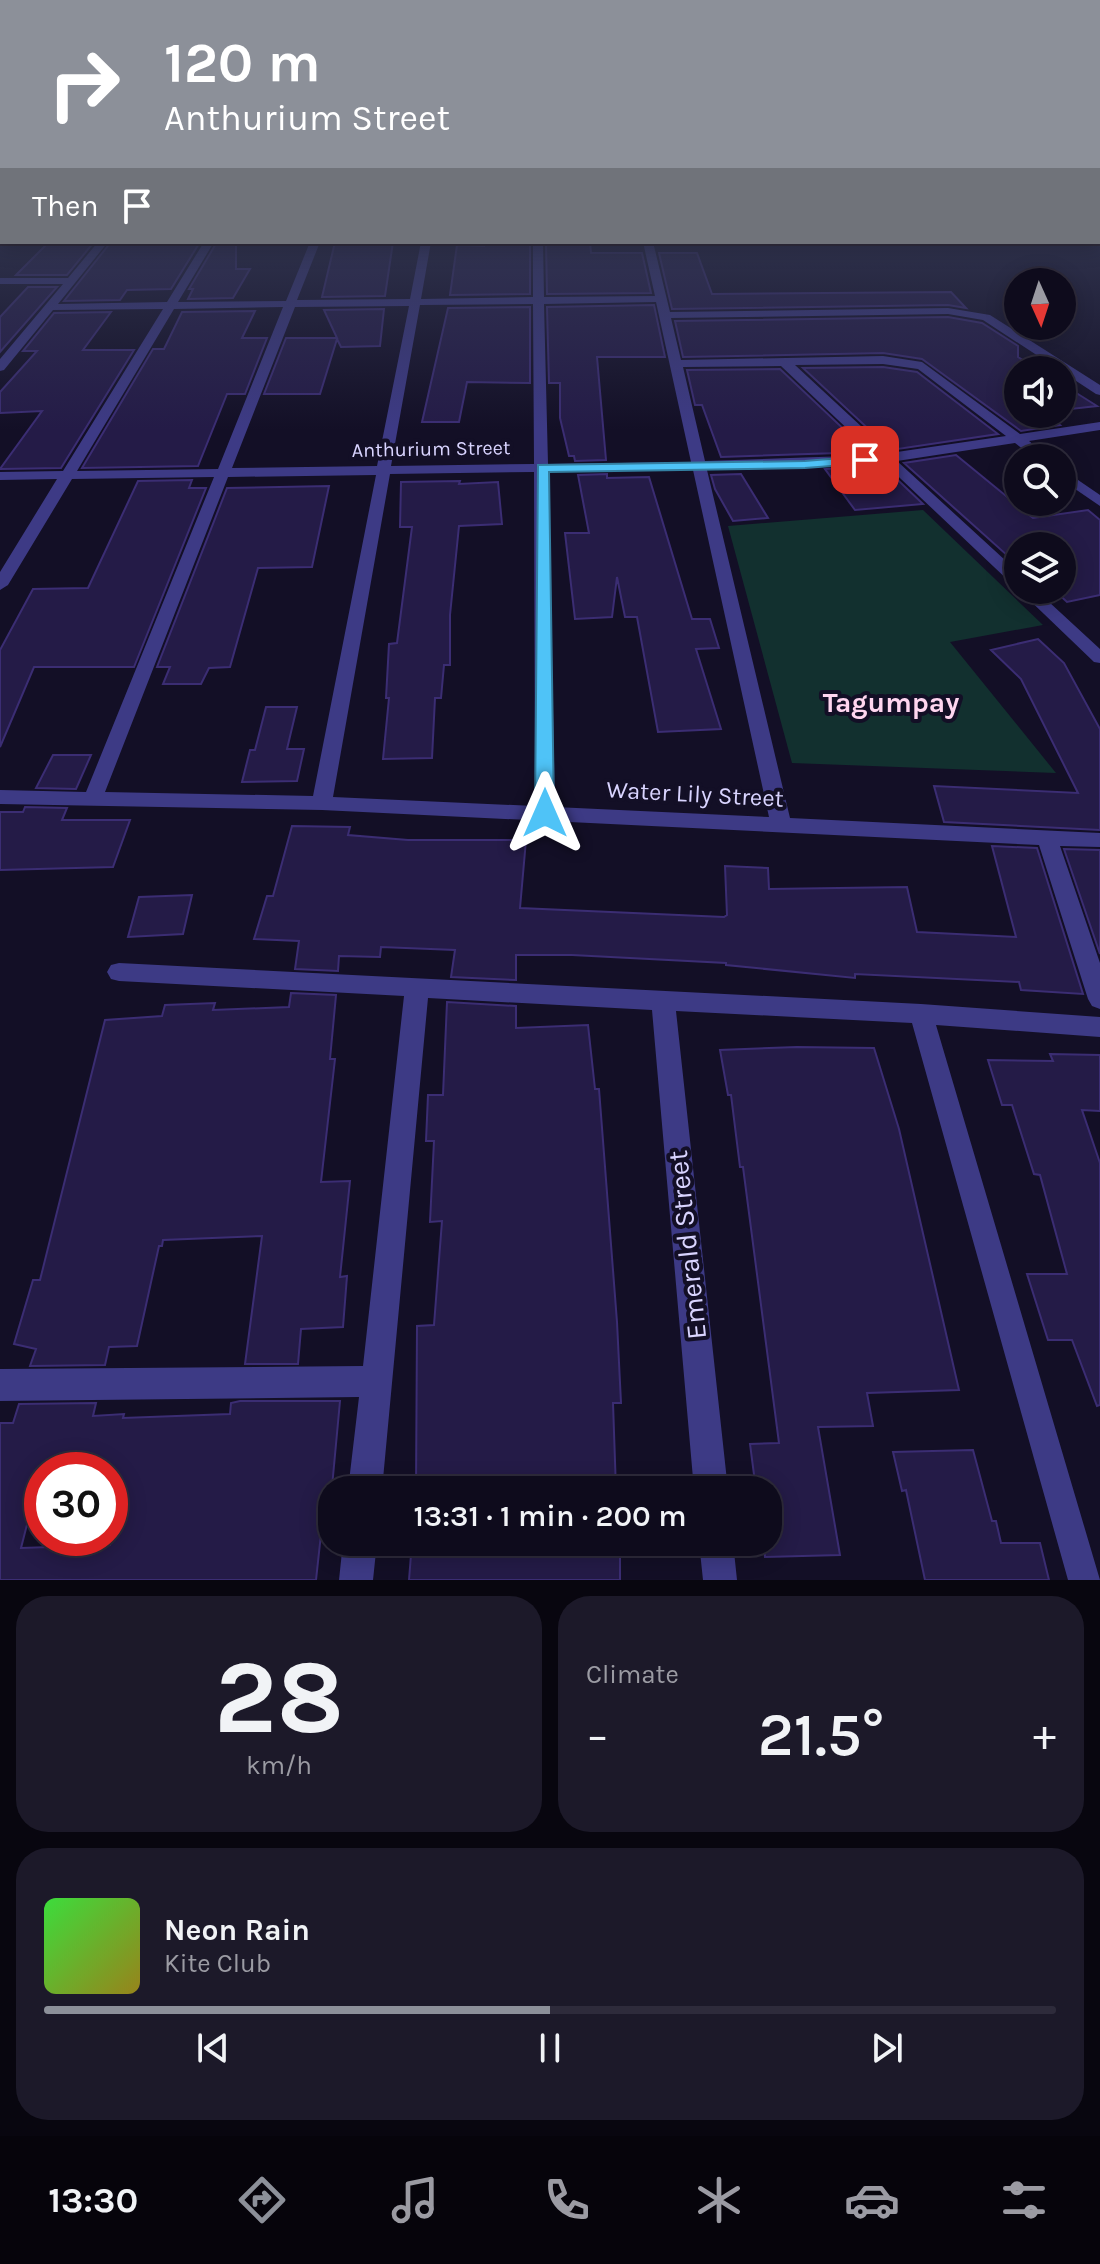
<!DOCTYPE html>
<html lang="en">
<head>
<meta charset="utf-8">
<style>
	:root { --surface:#0e0b1c; --page:#1c1929; --text:#f1f3f6; --muted:#9b9ba3; --line:#2e2b3b; --accent:#8c9099 }
	body { margin:0; font-family:Karla,sans-serif; background:var(--page); color:var(--text); height:100vh; display:flex; flex-direction:column; font-size:30px; white-space:nowrap }
	* { box-sizing:border-box; margin:0 }
	p { font-size:26px; color:var(--muted) }
	.icon { flex:none; width:44px; height:44px; fill:none; stroke:currentColor; stroke-width:2; stroke-linecap:round; stroke-linejoin:round }
	.map { position:relative; height:1580px; overflow:hidden }
	.sheet { display:flex; flex-direction:column; gap:16px; padding:16px; background:#08060f; flex:1 }
	.sheet>* { flex:none }
	.guide { position:absolute; left:0px; top:0px; width:1100px; height:244px; box-shadow:0 4px 20px #0003,0 0 0 2px var(--line); background:#8c9099; color:#fff; overflow:hidden }
	.needle { width:52px; rotate:177deg }
	.buttons { position:absolute; left:1004px; top:268px; display:grid; gap:16px }
	.buttons a { display:grid; place-items:center; width:72px; height:72px; border-radius:50%; background:var(--surface); box-shadow:0 4px 20px #0003,0 0 0 2px var(--line); font-size:40px }
	.speed { position:absolute; left:24px; top:1452px; display:flex; gap:16px; font-size:40px; font-weight:700; text-align:center }
	.speed>* { display:grid; place-content:center; width:104px; height:104px; border-radius:50%; background:var(--surface); box-shadow:0 4px 20px #0003,0 0 0 2px var(--line); line-height:1 }
	.speed .limit { border:12px solid #d22; background:#fff; color:#111 }
	.pin { position:absolute; display:grid; place-items:center; width:68px; height:68px; color:#fff; margin:-34px; border-radius:16px; box-shadow:0 4px 12px #0006 }
	.me { position:absolute; width:88px; margin:-44px; rotate:0deg; stroke-linejoin:round; filter:drop-shadow(0 0 6px #0008) }
	.turn { display:flex; align-items:center; gap:28px; height:168px; padding:0 32px; font-size:36px }
	.turn .icon { width:104px; height:104px; stroke-width:2.5 }
	.turn b { display:block; font-size:56px; line-height:68px }
	.then { display:flex; align-items:center; height:76px; padding:0 32px; background:#0003; gap:16px; font-size:30px }
	.big { font-size:60px; font-weight:600; line-height:1.1 }
	.sheet .tile { flex:1; display:flex; flex-direction:column; justify-content:center; gap:12px; min-width:0; padding:0 28px; border-radius:32px; background:var(--page) }
	.sheet .dial { align-items:center; gap:0 }
	.dial b { font-size:104px; line-height:1 }
	.song { display:flex; align-items:center; gap:24px }
	.cover { width:96px; height:96px; border-radius:12px; background:linear-gradient(135deg,hsl(120 70% 55%),hsl(50 70% 35%)) }
	.played { height:8px; border-radius:4px; background:linear-gradient(90deg,var(--accent) 50%,var(--line) 50%) }
	.keys { display:flex; justify-content:space-around; direction:ltr }
	.heat { display:flex; justify-content:space-between; align-items:center; font-size:44px; direction:ltr }
	.sheet .tiles { flex:1; display:grid; gap:16px; grid-template-columns:1fr 1fr }
	.tile:last-child { grid-column:span 2 }
	.trip { position:absolute; left:318px; top:1476px; width:464px; height:80px; border-radius:32px; background:var(--surface); box-shadow:0 4px 20px #0003,0 0 0 2px var(--line); font-weight:600; line-height:80px; text-align:center }
	.tab-bar { display:flex; height:128px; justify-content:space-around; align-items:center; background:#06040b; color:var(--muted) }
	.tab-bar .icon { width:56px; height:56px }
	.tab-bar .on { color:var(--accent) }
	.tab-bar b { font-size:36px; color:var(--text) }
	.map>svg:first-child { display:block }
</style>
</head>
<body>
<div class="map">
<svg width="1100" height="1580" viewBox="0 0 1100 1580">
	<rect width="100%" height="100%" fill="#130f26"/>
	<path fill="#12302f" d="M923,510L1043,625L950,642L1056,773L792,763L728,526Z"/>
	<path fill="#241b47" stroke="#3b2d73" stroke-width="2" fill-rule="evenodd" d="M49,242H94L67,275H16Z
		M111,242H200L171,289L127,290L120,300L64,301Z
		M217,242H236V269H250L233,298L188,299L193,289H189Z
		M335,242H393L385,296L322,297Z
		M590,242L591,253H642L651,293L547,294L546,243Z
		M484,243H530V294L450,295L457,245L484,246Z
		M659,253H697L712,294L951,292L966,308L948,305L672,309Z
		M28,287H57L0,352V317Z
		M654,305L665,357H597L606,460L575,461L574,456H569L560,418V383H549L547,307Z
		M530,307V383L467,382L459,422H422L448,308Z
		M384,309L380,346L341,347L337,339L320,394H264L286,338H337L324,310Z
		M255,311L242,338H267L245,394H227L198,466L82,468L153,349H164L182,312Z
		M111,312L83,350H134L61,468L0,469L42,411L0,413V392L37,351H23L54,313Z
		M948,317L982,323L1018,346V357L1039,370H1018V414H1046L1060,425L1021,431L922,359L883,353L683,357L675,321Z
		M883,367L917,372L998,434L891,450L803,368Z
		M780,369L868,452L721,457L702,405H695L687,370Z
		M1062,384L1097,406L1062,410Z
		M956,455L1033,518L1088,510L1100,520V595L1067,602L1054,590H1062V546H1018V565L904,463Z
		M882,465L923,504L855,510L825,469Z
		M607,474V478L649,477L692,619H710L719,648L696,649L721,729L658,732L637,617H625L617,577L612,617L575,619L565,533H589L578,475Z
		M741,474L768,518L733,521L715,489L711,475Z
		M192,480L189,488H206L134,667H34L0,747V650L33,589L88,588L138,481Z
		M460,481L459,484L498,482L502,524L459,526L450,615V665H444L441,698H435L432,758L383,759L389,698H386L389,644L397,643L412,527H400L401,482Z
		M329,486L312,567L258,568L230,667L209,668L201,684H163L170,667H157L227,488Z
		M1038,639L1064,663L1100,729V830L944,822L934,786L1078,793L1021,679L991,650Z
		M266,707H297L287,749H304L297,781L242,782L250,750H255Z
		M53,755H91L76,789L36,788Z
		M25,807L67,808L62,820H130L113,867L0,870V812H23Z
		M292,826L350,827L348,835L408,840H526L520,908L724,917L727,915L725,866L768,868L769,889L907,887L917,932L1016,937L992,846L1037,848L1083,994L1021,990L1019,982L855,974V978L726,965V963L572,955H516V980L451,977L455,950L381,947L380,957L339,956L338,971L295,969L299,941L254,939L267,896H273Z
		M1064,849L1100,850V954Z
		M192,895L183,934L128,937L139,897Z
		M291,993L336,995L330,1059H335L321,1182L350,1181L340,1277L347,1276L343,1327L301,1329L298,1364H245L262,1236L163,1240L162,1246H159L137,1346L109,1347L105,1365L30,1366L36,1349L14,1344L33,1280H40L105,1020L162,1016L165,1005L215,1003L213,1010L289,1007Z
		M447,1002L516,1006V1028L588,1025L595,1089H599L617,1322L621,1403H613L616,1490H416L417,1326L434,1325L442,1221L430,1222L434,1141H426L428,1095H443Z
		M797,1047L874,1048L899,1129L959,1390L867,1393L873,1426L818,1427L840,1555L765,1557L763,1542H768V1490H756L750,1444L779,1443L743,1167H740L731,1095H728L720,1050Z
		M1050,1054L1100,1055V1111L1082,1110L1100,1163V1405L1097,1406L1072,1340H1048L1027,1274H1067L1040,1175L1034,1174L1012,1105H1002L988,1060L1053,1061Z
		M240,1401H340L332,1487L326,1488L316,1580H0V1423H13L19,1404L96,1403L93,1416L124,1414L123,1418L230,1414L231,1403ZM41,1470H110V1545L21,1548Z
		M973,1450L992,1521H996L1001,1543H1040L1049,1580H925L906,1490L902,1491L893,1452Z
		M412,1542H620V1580H409Z"/>
	<g fill="none" stroke-linecap="round" stroke-linejoin="round">
		<path fill="#3d3a85" fill-rule="evenodd" d="M2,225V232L0,233V226Z
			M98,242H108L58,304L167,302L204,242H214L178,302L286,301L310,242H320L297,300L410,299L421,242H431L421,299L533,297V242H543L544,297L655,296L643,242H653L670,312L948,308L990,315L1100,385V395L1096,394L983,320L948,314L671,318L681,360L883,356L922,362L1020,434L1100,422V430L1029,441L1050,458H1034L1015,443L897,461L1018,572V586L1012,584L883,462L805,468L707,470L790,818L1100,833V847L1060,846L1100,963V1009L1092,1006L1088,999L1039,845L322,810L0,804V790L86,792L214,477L72,479L8,585L0,590V572L57,479L0,480V472L63,471L163,309L53,310L4,370L0,371V359L63,284H0V278H68ZM656,302L691,462L548,464L544,304ZM533,304L534,464L391,466L420,305ZM409,306L377,466L232,468L295,307ZM283,307L218,469L77,471L174,309ZM883,364L918,369L1006,436L890,453L795,365ZM781,366L875,455L705,461L683,367ZM693,470L769,817L555,807L548,472ZM534,472L535,806L333,797L390,474ZM376,475L313,796L105,792L228,477Z
			M1062,469L1100,495V506L1062,480Z
			M1019,590H1036L1100,649V663L1094,662Z
			M119,963L921,1004L1100,1017V1037L936,1025L1100,1580H1068L912,1023L676,1011L728,1490H694L652,1010L428,998L382,1490H348L359,1397L0,1401V1369L363,1366L404,996L119,981L111,979L107,972L111,965Z
			M343,1542H377L373,1580H339Z
			M699,1542H733L737,1580H703Z"/>
	</g>
	<linearGradient id="sky" x2="0" y2="1"><stop stop-color="#0a0815"/><stop offset="0.49" stop-color="#333752"/><stop offset="1" stop-color="#333752" stop-opacity="0"/></linearGradient>
	<rect width="1100" height="430" fill="url(#sky)"/>
	<path fill="#4fc3f7" stroke="#337fa1" stroke-width="2" d="M865,456L871,460L870,463L805,468L549,472L554,813L545,819L538,818L535,813L538,465L805,461Z"/>
	<g text-anchor="middle" dominant-baseline="central" stroke-width="8" stroke-linejoin="round" paint-order="stroke">
		<g font-size="20" fill="#d9d4ff" stroke="#130f26">
			<text transform="translate(431 449) rotate(-1)">Anthurium Street</text>
		</g>
		<g font-size="24" fill="#d9d4ff" stroke="#130f26">
			<text transform="translate(695 794) rotate(3)">Water Lily Street</text>
		</g>
		<g font-size="28" font-weight="bold" fill="#ffd6f0" stroke="#130f26">
			<text x="891" y="702">Tagumpay</text>
		</g>
		<g font-size="28" fill="#d9d4ff" stroke="#130f26">
			<text transform="translate(687 1245) rotate(-96)">Emerald Street</text>
		</g>
	</g>
</svg>
<div class="buttons">
<a><svg class="needle" viewBox="-14 -14 28 28"><path d="M0-13l5 13h-10z" fill="#e53935"/><path d="M0 13l5-13h-10z" fill="#9b9ba3"/></svg></a>
<a><svg class="icon" aria-label="sound" viewBox="0 0 24 24"><path d="M4 9h4l5-4v14l-5-4H4zM17 9q2 3 0 6"/></svg></a>
<a><svg class="icon" aria-label="search" viewBox="0 0 24 24"><circle cx="10" cy="10" r="6"/><path d="M15 15l6 6"/></svg></a>
<a><svg class="icon" aria-label="layers" viewBox="0 0 24 24"><path d="M12 4l9 5-9 5-9-5zM3 14l9 5 9-5"/></svg></a>
</div>
<div class="speed"><div class="limit">30</div></div>
<div class="pin" style="left:865px;top:460px;background:#d93025"><svg class="icon" aria-label="arrive" viewBox="0 0 24 24"><path d="M6 21V4h12l-3 4 3 4H6"/></svg></div>
<svg class="me" style="left:545px;top:813px" viewBox="-20 -20 40 40"><path d="M0-17L14 15 0 8-14 15z" fill="#4fc3f7" stroke="#fff" stroke-width="4"/></svg>
<div class="trip">13:31 · 1 min · 200 m</div>
<div class="guide">
<div class="turn"><svg class="icon" aria-label="right" viewBox="0 0 24 24"><path d="M7 20v-9h11M14 6l5 5-5 5"/></svg><div><b>120 m</b>Anthurium Street</div></div>
<div class="then">Then<svg class="icon" aria-label="arrive" viewBox="0 0 24 24"><path d="M6 21V4h12l-3 4 3 4H6"/></svg></div>
</div>
</div>
<section class="sheet">
<div class="tiles">
<div class="tile dial"><b>28</b><p>km/h</p></div>
<div class="tile"><p>Climate</p>
<div class="heat"><a>−</a><b class="big">21.5°</b><a>+</a></div>
</div>
<div class="tile">
<div class="song"><i class="cover"></i><div><b>Neon Rain</b><p>Kite Club</p></div></div>
<div class="played"></div>
<div class="keys"><svg class="icon" aria-label="previous" viewBox="0 0 24 24"><path d="M18 5L8 12l10 7zM5 5v14"/></svg><svg class="icon" aria-label="pause" viewBox="0 0 24 24"><path d="M8 5v14M16 5v14"/></svg><svg class="icon" aria-label="next" viewBox="0 0 24 24"><path d="M6 5l10 7-10 7zM19 5v14"/></svg></div>
</div>
</div>
</section>
<nav class="tab-bar">
<b>13:30</b>
<svg class="icon on" aria-label="directions" viewBox="0 0 24 24"><path d="M12 3l9 9-9 9-9-9zM9 14v-3h6M13 9l2 2-2 2"/></svg>
<svg class="icon" aria-label="music" viewBox="0 0 24 24"><path d="M9 18V5l10-2v13"/><circle cx="6" cy="18" r="3"/><circle cx="16" cy="16" r="3"/></svg>
<svg class="icon" aria-label="phone" viewBox="0 0 24 24"><path d="M5 4h4l2 5-3 2q2 4 5 5l2-3 5 2v4C11 20 4 13 5 4z"/></svg>
<svg class="icon" aria-label="climate" viewBox="0 0 24 24"><path d="M12 3v18M4 7l16 10M4 17L20 7"/></svg>
<svg class="icon" aria-label="car" viewBox="0 0 24 24"><path d="M5 17H2v-5l4-1 3-4h7l3 4 3 1v5h-3M9 17h6M6 11h13"/><circle cx="7" cy="17" r="2"/><circle cx="17" cy="17" r="2"/></svg>
<svg class="icon" aria-label="filters" viewBox="0 0 24 24"><path d="M4 7h16M4 17h16"/><circle cx="9" cy="7" r="2"/><circle cx="15" cy="17" r="2"/></svg>
</nav>
</body>
</html>
